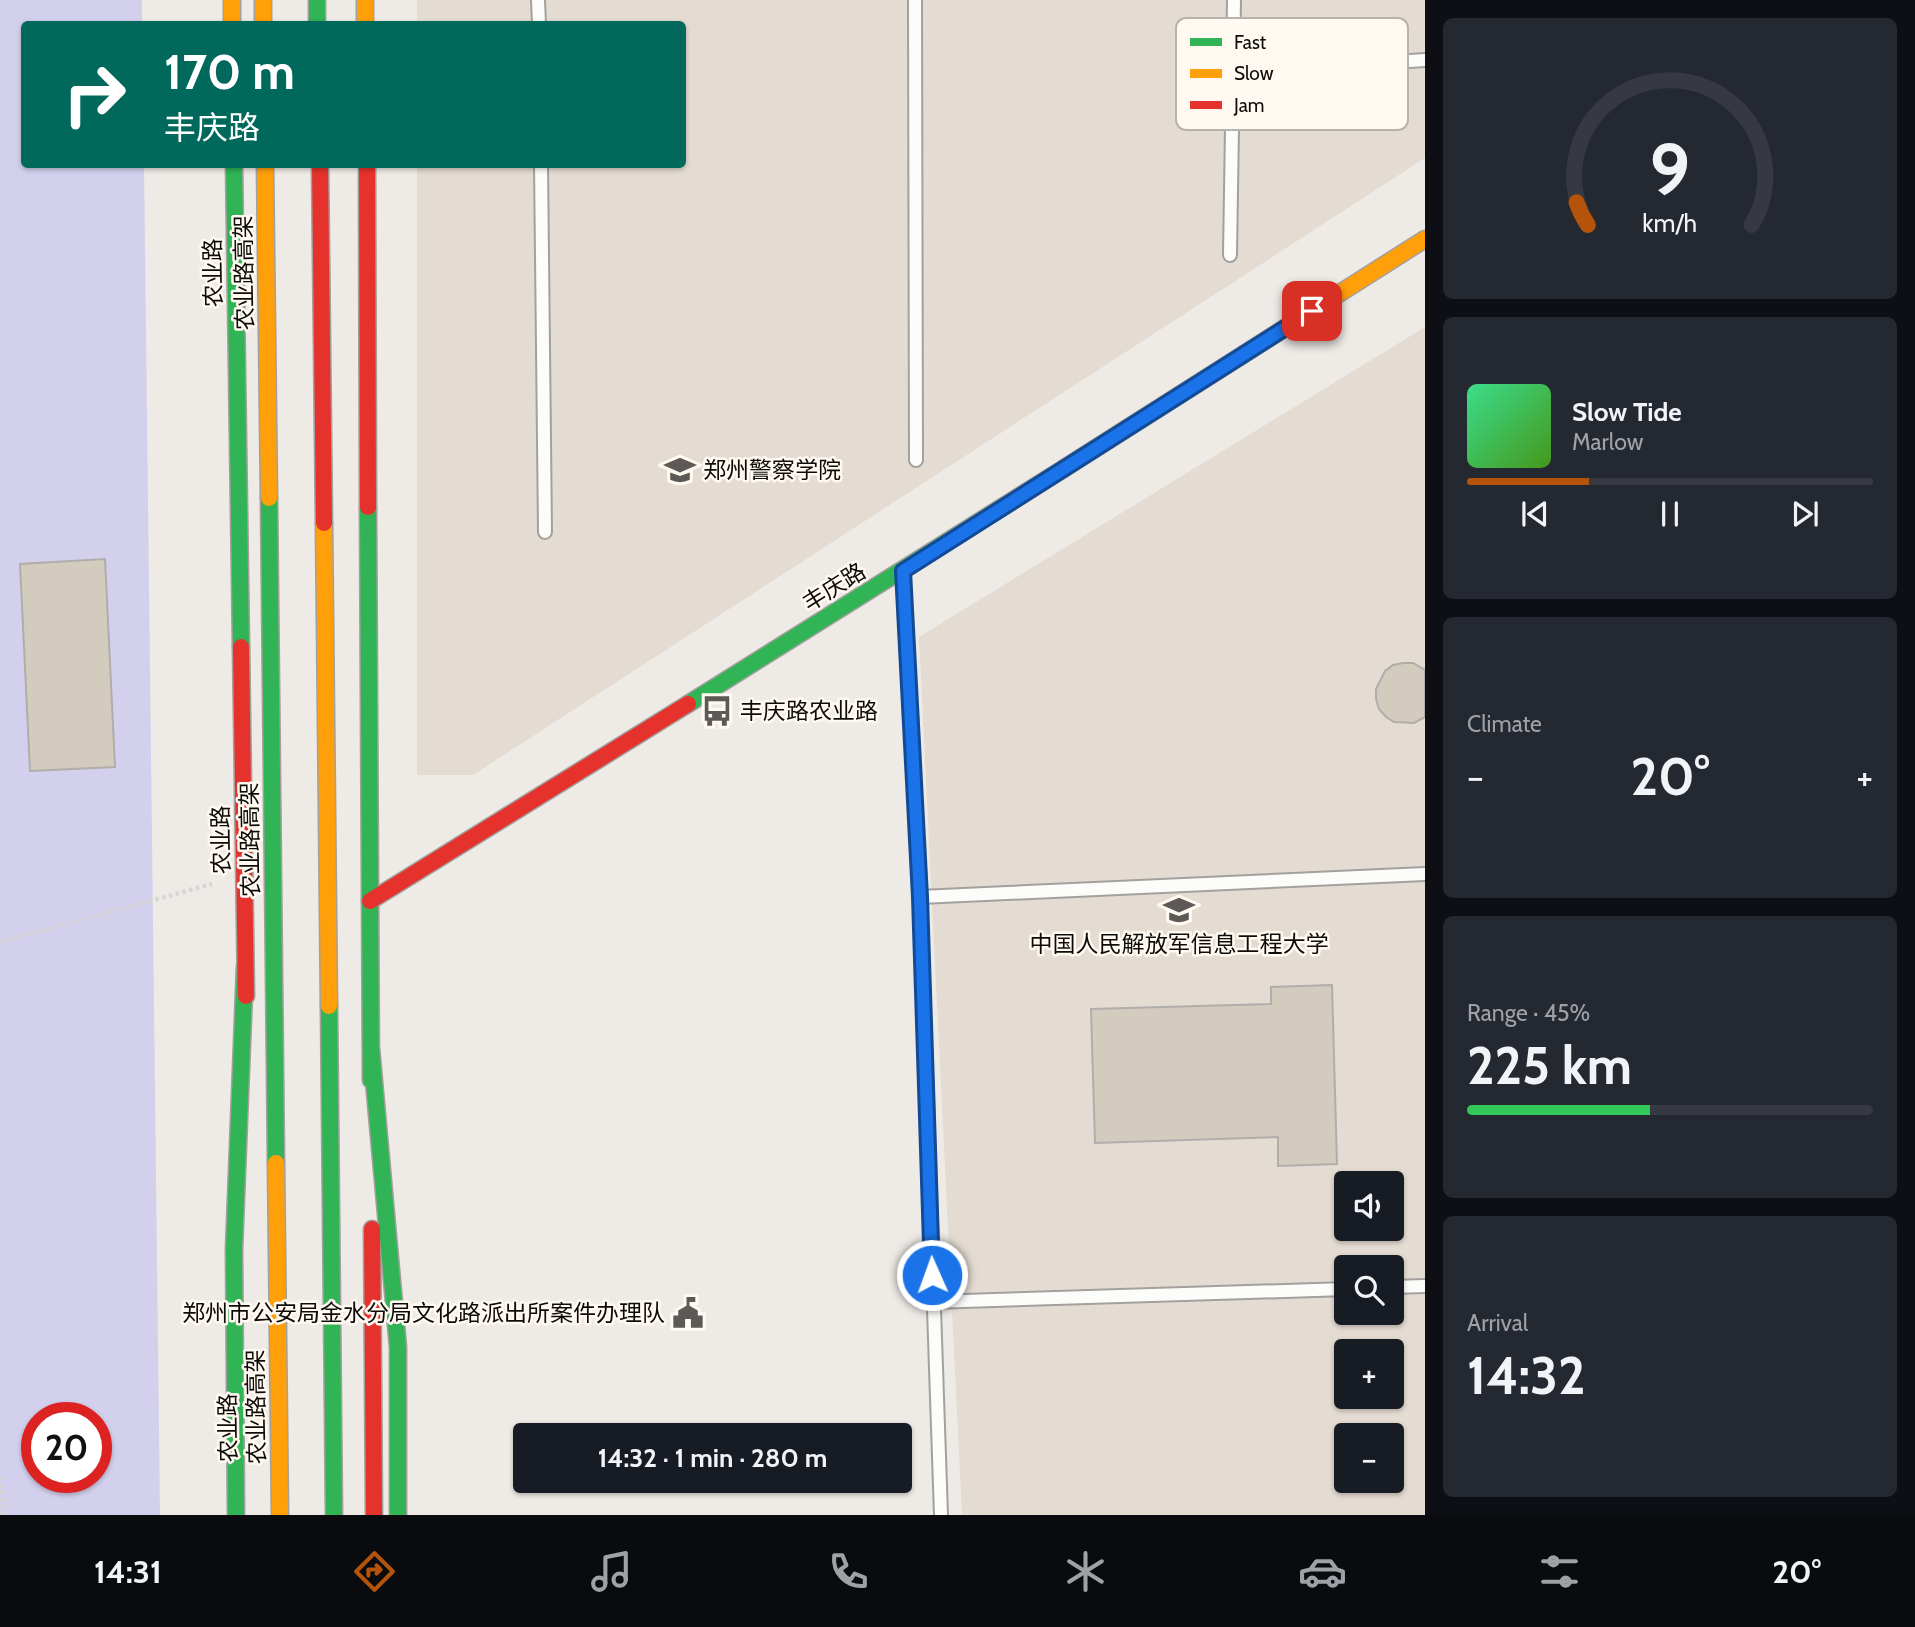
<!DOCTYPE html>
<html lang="en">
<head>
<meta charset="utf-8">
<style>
	:root { --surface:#171b24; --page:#242831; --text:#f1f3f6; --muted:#9ea1a6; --line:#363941; --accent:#b45309 }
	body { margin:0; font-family:Cabin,"Noto Sans SC",sans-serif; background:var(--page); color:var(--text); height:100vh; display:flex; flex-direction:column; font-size:26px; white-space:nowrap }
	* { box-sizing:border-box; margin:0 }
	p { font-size:23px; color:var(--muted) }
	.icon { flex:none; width:38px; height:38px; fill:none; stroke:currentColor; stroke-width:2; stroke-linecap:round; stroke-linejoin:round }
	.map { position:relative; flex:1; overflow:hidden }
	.drawer { display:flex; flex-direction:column; gap:18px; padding:18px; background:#0d0f14; width:490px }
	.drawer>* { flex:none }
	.top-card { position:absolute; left:21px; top:21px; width:665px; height:147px; border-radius:7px; box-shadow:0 2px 5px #0004; background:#00695c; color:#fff; overflow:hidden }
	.tools { position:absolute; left:1334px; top:1171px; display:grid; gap:14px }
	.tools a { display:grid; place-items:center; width:70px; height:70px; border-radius:7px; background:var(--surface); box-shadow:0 2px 5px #0004; font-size:35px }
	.speed { position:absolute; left:21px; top:1402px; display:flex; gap:14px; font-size:35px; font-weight:700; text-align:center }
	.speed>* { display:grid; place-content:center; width:91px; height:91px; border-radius:50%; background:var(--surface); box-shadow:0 2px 5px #0004; line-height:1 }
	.speed .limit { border:10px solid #d22; background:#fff; color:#111 }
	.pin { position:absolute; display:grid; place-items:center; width:60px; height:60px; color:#fff; margin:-30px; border-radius:14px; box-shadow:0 4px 10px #0006 }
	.me { position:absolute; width:77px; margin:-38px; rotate:358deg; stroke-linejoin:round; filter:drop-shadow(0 0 5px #0008) }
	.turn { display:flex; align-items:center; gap:24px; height:147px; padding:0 28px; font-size:32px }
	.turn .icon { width:91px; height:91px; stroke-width:2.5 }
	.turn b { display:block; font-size:49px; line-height:60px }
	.big { font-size:52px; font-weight:800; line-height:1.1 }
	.drawer .widget { flex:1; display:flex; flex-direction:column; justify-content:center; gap:10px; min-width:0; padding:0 24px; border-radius:10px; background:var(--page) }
	.drawer .dial { align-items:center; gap:0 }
	.dial svg { height:182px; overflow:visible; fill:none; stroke:var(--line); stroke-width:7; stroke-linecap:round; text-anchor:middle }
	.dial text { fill:var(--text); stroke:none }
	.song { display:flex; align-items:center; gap:21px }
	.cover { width:84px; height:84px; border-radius:10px; background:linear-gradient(135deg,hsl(150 70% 55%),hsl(100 70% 35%)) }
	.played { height:7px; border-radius:4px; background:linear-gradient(90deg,var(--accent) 30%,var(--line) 30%) }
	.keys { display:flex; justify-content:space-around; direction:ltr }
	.heat { display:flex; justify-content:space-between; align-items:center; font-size:38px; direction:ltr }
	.charge { height:10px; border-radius:5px; background:linear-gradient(90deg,#34c759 45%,var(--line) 0) }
	.trip { position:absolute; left:513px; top:1423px; width:399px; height:70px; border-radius:7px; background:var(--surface); box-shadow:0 2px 5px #0004; font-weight:800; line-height:70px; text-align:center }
	.dock { display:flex; height:112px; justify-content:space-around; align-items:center; background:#090b0e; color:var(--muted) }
	.dock .icon { width:49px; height:49px }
	.dock .on { color:var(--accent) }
	.dock b { font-size:32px; color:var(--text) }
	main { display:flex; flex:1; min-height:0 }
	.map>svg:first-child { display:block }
</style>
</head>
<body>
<main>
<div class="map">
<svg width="1425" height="1515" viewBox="0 0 1425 1515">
	<rect width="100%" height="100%" fill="#eeeae6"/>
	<path fill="#e4dcd2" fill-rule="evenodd" d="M417,0H1425V158L473,775H417V165L682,164V24H417Z
		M1425,327V1515H962L919,637ZM1346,1183H1391V1228H1346ZM1346,1267H1391V1312H1346ZM1346,1351H1391V1396H1346ZM1346,1435H1391V1480H1346Z"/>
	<path fill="#d2d0ec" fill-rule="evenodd" d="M0,0H142V24H24V164L144,165L160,1515H0ZM37,1418H96V1477H37Z"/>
	<path fill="#d4cbbf" stroke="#b0adaa" stroke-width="2" d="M105,559L115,767L30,771L20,564Z
		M1403,663H1413L1425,670V717L1414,723L1394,722L1386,717L1379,709L1376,699V689L1385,671L1393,665Z
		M1332,985L1337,1164L1278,1166V1137L1095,1143L1091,1009L1271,1004V987Z"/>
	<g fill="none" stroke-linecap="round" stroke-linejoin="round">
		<defs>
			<path id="lane" d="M538,0L539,24
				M915,0L916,460
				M1234,73L1425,60
				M541,164L545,532
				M1230,255L1234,0
				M903,578L920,897L941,1515
				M920,897L1425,874
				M1391,1287L1425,1286
				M932,1302L1346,1289"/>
			<path id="fast" d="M317,0V24
				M234,164L241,647
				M269,498L276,1163
				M368,507L371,1080
				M688,704L1063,469
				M329,1006L334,1515
				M371,1048L398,1347V1515
				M236,1515L234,1249L245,966"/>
			<path id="slow" d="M232,0V24
				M263,0V24
				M365,0V24
				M265,164L269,498
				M1063,469L1425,239
				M324,523L329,1006
				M276,1163L280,1515"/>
			<path id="jam" d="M320,164L324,523
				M367,164L368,507
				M241,647L246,996
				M370,901L688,704
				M372,1229L374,1515"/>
		</defs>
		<use href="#lane" stroke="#a3a09d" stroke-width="16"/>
		<use href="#fast" stroke="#a3a09d" stroke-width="19"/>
		<use href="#slow" stroke="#a3a09d" stroke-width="19"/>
		<use href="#jam" stroke="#a3a09d" stroke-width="19"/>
		<path stroke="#d6d6d4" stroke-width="4.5" stroke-dasharray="3.5 3.5" stroke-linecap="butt" d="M0,942L212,884
			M0,1477L5,1515"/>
		<use href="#lane" stroke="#fcfcfb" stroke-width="12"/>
		<use href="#fast" stroke="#30b455" stroke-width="16"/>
		<use href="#slow" stroke="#ff9f0a" stroke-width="16"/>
		<use href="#jam" stroke="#e5322d" stroke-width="16"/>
	</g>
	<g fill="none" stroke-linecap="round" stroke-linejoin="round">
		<defs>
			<path id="route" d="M932,1275L920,897L903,571L1312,311"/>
		</defs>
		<use href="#route" stroke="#114b97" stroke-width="18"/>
		<use href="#route" stroke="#1a73e8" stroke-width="12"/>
	</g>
	<defs>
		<symbol id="university-bare" viewBox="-9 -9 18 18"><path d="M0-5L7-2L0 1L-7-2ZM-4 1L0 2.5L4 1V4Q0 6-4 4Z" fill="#5c5956" stroke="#fff9f2" stroke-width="2.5" paint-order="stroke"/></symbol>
		<symbol id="bus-bare" viewBox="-9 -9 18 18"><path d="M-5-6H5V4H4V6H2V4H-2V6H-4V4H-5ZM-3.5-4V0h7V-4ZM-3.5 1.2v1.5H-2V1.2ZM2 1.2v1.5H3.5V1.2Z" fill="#5c5956" stroke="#fff9f2" stroke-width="2.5" paint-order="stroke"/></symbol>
		<symbol id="civic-bare" viewBox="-9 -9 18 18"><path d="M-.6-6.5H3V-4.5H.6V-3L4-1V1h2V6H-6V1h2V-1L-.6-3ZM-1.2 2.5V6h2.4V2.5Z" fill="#5c5956" stroke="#fff9f2" stroke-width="2.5" paint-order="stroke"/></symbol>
	</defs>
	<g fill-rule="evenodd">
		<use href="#university-bare" x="658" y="448" width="44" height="44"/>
		<use href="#bus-bare" x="695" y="689" width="44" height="44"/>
		<use href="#university-bare" x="1157" y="888" width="44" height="44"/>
		<use href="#civic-bare" x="666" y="1291" width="44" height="44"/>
	</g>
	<g text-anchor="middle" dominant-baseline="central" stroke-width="5" stroke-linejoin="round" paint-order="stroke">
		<g font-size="23" fill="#0d0b08" stroke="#fff9f2">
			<text transform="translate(213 273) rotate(-91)">农业路</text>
			<text transform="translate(244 273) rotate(-91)">农业路高架</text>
			<text transform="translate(834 587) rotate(-32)">丰庆路</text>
			<text transform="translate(221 840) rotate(-91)">农业路</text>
			<text transform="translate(250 840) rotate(-91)">农业路高架</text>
			<text transform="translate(256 1407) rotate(-91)">农业路高架</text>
			<text transform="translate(228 1428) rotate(-91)">农业路</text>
		</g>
		<g font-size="23" fill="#0d0b08" stroke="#fff9f2" text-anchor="start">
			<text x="703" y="470">郑州警察学院</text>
			<text x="740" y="711">丰庆路农业路</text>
			<text x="1179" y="944" text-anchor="middle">中国人民解放军信息工程大学</text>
			<text x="665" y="1313" text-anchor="end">郑州市公安局金水分局文化路派出所案件办理队</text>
		</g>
	</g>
	<rect x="1176" y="18" width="232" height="112" rx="10" fill="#fff9f2" stroke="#b6b2ac" stroke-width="2"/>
	<rect x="1190" y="38" width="32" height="8" fill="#30b455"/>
	<rect x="1190" y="69" width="32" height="9" fill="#ff9f0a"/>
	<rect x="1190" y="101" width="32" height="8" fill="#e5322d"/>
	<g font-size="19" fill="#0d0b08">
		<text x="1234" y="49">Fast</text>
		<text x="1234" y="80">Slow</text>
		<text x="1234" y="112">Jam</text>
	</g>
</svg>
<div class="tools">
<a><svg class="icon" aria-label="sound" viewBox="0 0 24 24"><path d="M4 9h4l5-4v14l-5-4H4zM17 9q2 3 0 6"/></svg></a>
<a><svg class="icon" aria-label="search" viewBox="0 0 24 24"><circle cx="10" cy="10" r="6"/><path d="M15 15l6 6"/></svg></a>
<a>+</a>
<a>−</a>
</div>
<div class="speed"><div class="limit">20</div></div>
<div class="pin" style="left:1312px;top:311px;background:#d93025"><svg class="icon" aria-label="arrive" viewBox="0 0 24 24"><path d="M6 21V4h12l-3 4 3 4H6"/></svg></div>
<svg class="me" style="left:932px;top:1275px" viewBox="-20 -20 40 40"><circle r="17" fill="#1a73e8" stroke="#fff" stroke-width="3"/><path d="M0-11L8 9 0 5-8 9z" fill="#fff"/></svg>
<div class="trip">14:32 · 1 min · 280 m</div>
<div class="top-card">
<div class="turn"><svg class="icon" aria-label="right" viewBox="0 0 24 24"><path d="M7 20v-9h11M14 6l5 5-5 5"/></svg><div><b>170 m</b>丰庆路</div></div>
</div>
</div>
<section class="drawer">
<div class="widget dial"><svg viewBox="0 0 100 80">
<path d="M14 69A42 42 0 1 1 86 69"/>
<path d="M14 69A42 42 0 0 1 9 59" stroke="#b45309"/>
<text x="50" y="56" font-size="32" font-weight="700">9</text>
<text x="50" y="72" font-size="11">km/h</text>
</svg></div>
<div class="widget">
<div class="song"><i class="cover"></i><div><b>Slow Tide</b><p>Marlow</p></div></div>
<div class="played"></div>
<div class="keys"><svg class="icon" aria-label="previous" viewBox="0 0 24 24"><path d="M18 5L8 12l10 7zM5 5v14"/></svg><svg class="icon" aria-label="pause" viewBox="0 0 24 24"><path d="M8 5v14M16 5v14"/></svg><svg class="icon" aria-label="next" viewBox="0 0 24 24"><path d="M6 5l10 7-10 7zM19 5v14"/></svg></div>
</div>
<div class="widget"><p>Climate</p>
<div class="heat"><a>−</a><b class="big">20°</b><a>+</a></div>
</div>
<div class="widget"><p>Range · 45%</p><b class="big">225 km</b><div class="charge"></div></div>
<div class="widget"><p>Arrival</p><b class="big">14:32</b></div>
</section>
</main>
<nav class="dock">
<b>14:31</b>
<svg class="icon on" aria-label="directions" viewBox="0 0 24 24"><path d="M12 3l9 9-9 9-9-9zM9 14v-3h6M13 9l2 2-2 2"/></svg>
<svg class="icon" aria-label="music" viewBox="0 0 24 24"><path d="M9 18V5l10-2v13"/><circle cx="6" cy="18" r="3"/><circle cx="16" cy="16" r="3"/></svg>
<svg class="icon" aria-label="phone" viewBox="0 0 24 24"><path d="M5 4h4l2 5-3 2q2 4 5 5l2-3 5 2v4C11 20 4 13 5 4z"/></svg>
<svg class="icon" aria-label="climate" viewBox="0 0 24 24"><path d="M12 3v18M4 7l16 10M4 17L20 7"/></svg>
<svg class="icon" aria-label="car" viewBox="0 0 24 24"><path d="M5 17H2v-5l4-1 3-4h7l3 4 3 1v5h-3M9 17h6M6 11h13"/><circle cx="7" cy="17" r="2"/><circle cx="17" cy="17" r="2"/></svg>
<svg class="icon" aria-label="filters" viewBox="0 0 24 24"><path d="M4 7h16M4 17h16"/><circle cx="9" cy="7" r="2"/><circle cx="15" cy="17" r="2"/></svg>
<b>20°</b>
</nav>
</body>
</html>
